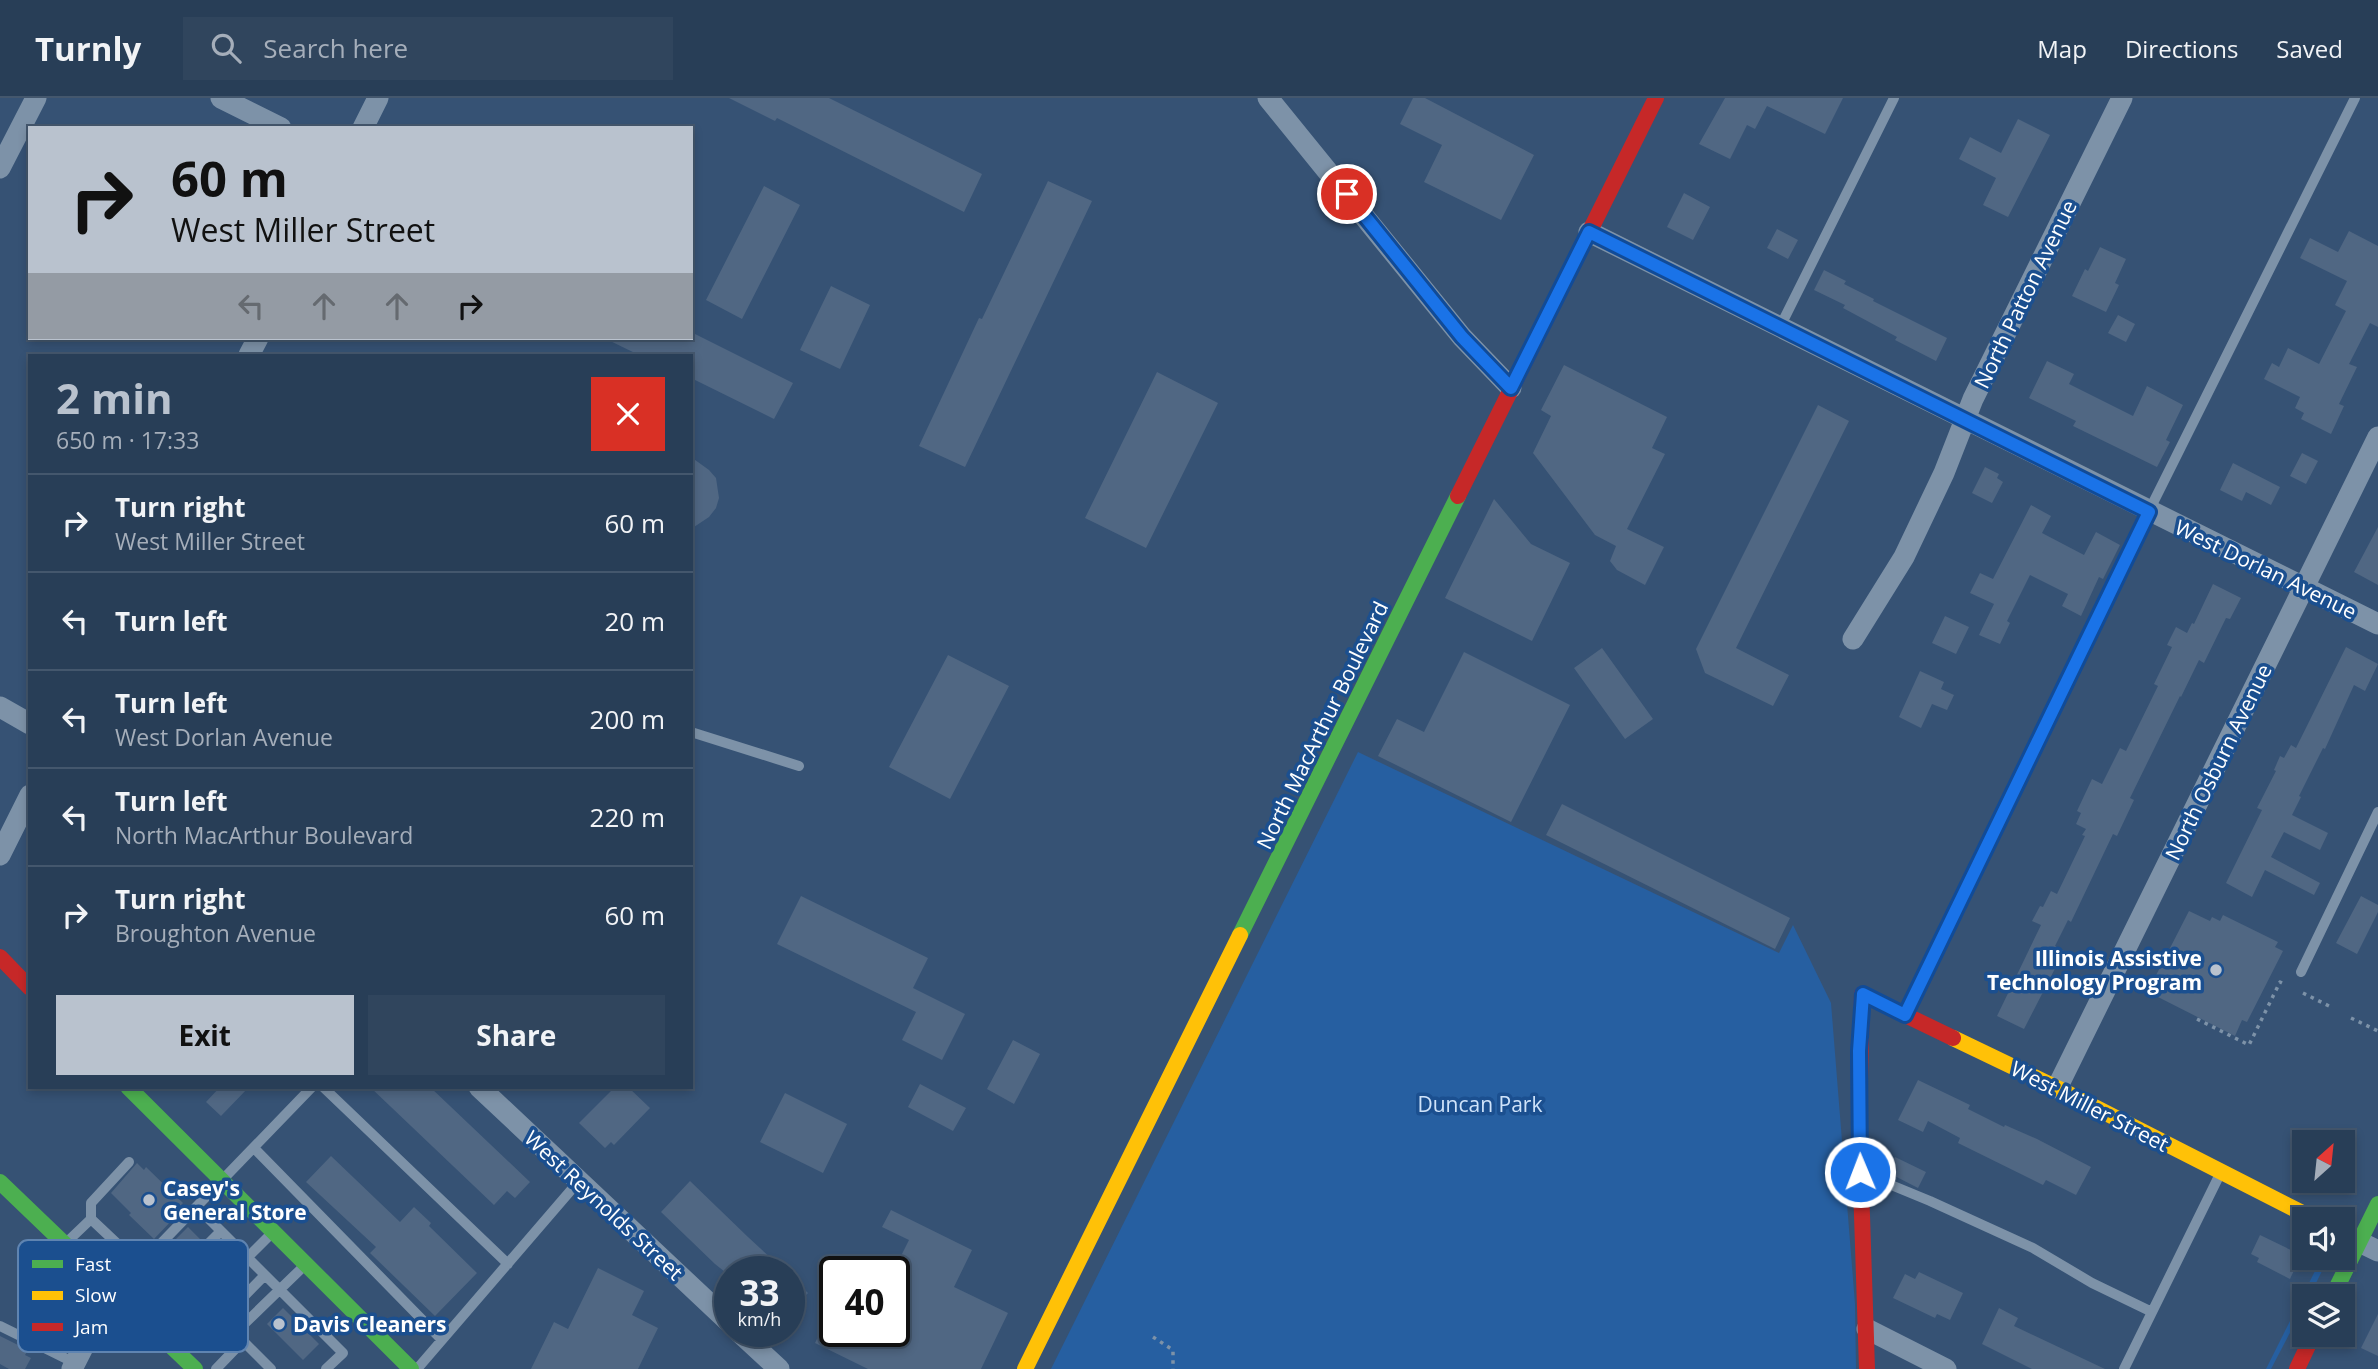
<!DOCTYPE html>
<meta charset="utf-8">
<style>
:root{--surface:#283e57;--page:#30455d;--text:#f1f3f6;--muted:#a5aeba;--line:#44576d;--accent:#b9c2ce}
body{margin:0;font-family:"Open Sans",sans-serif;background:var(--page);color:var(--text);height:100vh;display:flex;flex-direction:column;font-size:26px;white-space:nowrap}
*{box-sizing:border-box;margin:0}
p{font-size:23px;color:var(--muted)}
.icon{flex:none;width:38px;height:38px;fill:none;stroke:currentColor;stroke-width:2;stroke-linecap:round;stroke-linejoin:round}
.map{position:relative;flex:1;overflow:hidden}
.panel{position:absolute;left:28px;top:256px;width:665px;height:735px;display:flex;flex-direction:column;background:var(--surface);border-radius:0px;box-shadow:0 4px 10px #0003,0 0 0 2px var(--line)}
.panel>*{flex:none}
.banner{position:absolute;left:28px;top:28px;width:665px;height:214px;border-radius:0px;box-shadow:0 4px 10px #0003,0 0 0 2px var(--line);background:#b9c2ce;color:#111;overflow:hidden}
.needle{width:46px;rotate:27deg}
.buttons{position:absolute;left:2292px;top:1032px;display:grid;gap:14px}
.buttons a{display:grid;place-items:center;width:63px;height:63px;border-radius:0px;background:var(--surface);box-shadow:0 4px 10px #0003,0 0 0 2px var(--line);font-size:35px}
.speed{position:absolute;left:714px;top:1158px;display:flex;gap:14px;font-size:35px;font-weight:700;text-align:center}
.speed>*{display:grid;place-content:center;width:91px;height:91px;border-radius:50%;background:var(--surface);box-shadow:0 4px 10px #0003,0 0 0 2px var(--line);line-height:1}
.speed small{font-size:18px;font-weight:400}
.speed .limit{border:4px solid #111;border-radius:10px;background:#fff;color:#111}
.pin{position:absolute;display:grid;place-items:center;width:60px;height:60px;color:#fff;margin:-30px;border:4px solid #fff;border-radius:50%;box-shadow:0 2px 7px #0007}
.me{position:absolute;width:77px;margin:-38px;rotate:359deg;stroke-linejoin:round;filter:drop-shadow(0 0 5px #0008)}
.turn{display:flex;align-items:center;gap:24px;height:147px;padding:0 28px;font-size:32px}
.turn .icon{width:91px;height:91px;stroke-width:2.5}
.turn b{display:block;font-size:49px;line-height:60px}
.lanes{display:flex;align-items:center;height:66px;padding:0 28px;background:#0003;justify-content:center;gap:35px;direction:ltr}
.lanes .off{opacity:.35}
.round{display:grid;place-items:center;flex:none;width:74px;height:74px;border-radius:0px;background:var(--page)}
.overview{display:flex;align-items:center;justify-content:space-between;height:119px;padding:0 28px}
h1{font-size:42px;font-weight:700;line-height:52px;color:var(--accent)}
.action{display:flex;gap:14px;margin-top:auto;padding:14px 28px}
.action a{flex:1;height:80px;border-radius:0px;background:var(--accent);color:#111;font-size:28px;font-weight:700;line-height:80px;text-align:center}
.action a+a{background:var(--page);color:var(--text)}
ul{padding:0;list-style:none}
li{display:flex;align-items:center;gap:21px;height:98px;padding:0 28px;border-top:2px solid var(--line)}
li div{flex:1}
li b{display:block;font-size:26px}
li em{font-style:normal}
header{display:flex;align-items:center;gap:42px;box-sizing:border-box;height:98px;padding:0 35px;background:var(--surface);border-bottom:2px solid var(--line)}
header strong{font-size:33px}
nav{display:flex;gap:38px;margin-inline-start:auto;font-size:24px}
.search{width:490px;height:63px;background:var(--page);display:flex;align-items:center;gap:18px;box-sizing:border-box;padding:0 24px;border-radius:0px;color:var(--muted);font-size:26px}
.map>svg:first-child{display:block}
.green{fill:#265fa1}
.building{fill:#506783}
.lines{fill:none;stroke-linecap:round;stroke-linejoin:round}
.path{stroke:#7d92a8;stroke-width:3.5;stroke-dasharray:3.5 5;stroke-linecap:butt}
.lane{stroke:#7d92a8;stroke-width:10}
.street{stroke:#7d92a8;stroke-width:21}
.fast{stroke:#4caf50;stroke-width:16}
.slow{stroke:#ffc107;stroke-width:16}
.jam{stroke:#c62828;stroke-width:16}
.route-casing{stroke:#114b97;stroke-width:18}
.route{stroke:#1a73e8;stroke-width:12}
.poi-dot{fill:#b9c2ce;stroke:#1b4f8f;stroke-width:2.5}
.labels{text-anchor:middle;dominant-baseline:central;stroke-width:7;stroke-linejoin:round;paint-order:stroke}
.street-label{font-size:21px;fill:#fff;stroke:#1b4f8f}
.poi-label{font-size:21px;font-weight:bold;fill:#fff;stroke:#1b4f8f;text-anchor:start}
.park-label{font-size:21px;fill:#cfe3fa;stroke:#1b4f8f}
.key{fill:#1b4f8f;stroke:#5f84b1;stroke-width:2}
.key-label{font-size:19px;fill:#fff}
</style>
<header>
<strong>Turnly</strong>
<div class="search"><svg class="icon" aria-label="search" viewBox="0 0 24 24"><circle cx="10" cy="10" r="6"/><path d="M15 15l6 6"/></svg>Search here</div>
<nav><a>Map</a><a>Directions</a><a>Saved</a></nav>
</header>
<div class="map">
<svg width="2378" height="1271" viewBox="0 0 2378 1271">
<rect width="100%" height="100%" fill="#365274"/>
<!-- green -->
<path class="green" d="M1358,654L1779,855L1793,827L1831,905L1855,1206L1856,1271H1051Z
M2320,1163L2326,1165L2309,1199H2305V1206L2271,1271H2266Z"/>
<!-- building -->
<path class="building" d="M729,0H829L982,76L964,114L777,20L775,23Z
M1413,0H1425L1534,57L1501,122L1424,84L1442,47L1400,26Z
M1725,0H1843L1825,36L1767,8L1755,31L1747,27L1730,61L1699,46Z
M2018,21L2050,37L2008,119L1983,107L1996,80L1959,61L1970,39L2001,55Z
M1048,83L1092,103L965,369L919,348L979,220L982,221Z
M764,88L800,107L742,221L706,202Z
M1684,95L1710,109L1693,142L1667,129Z
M1777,131L1798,142L1788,161L1767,150Z
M2349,133L2378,148V229L2370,225L2349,266L2357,269L2339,306L2344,308L2331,336L2301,321L2304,315L2295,310L2300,299L2264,281L2272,265L2279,269L2288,250L2319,266L2346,213L2335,207L2347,183L2300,160L2310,140L2338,154Z
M2100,149L2126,161L2115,185L2119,187L2106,214L2072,198L2085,171L2088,173Z
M1824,172L1846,183L1844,186L1874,201L1873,203L1947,240L1936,263L1895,242L1897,239L1843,210L1845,207L1814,192Z
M831,188L870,207L840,271L800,252Z
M2118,217L2135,226L2126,244L2108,235Z
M691,234L793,285L774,321L691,280V257H639L604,240H691Z
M2047,263L2074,276L2069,286L2133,318L2147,288L2183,307L2166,342L2170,344L2157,369L2073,328L2076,323L2029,300Z
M1564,267L1667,319L1652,350L1665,356L1627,431L1664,449L1645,487L1617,472L1610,463L1616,448L1595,437L1533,355L1551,318L1541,312Z
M1157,274L1218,305L1146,450L1085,420Z
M1818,307L1849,323L1736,550L1789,577L1773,608L1705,575L1696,551Z
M2302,355L2318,363L2306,386L2290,378Z
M691,359L709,372L716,380L719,400L716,410L709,419L691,431Z
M2233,365L2280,389L2271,407L2246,394L2242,403L2220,392Z
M1985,369L1999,376L1997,380L2003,384L1992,405L1972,395Z
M1494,401L1531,446L1570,465L1532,543L1445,500Z
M2031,407L2051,418L2042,435L2084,457L2096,434L2120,447L2103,481L2099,479L2081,518L2062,508L2068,496L2030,477L2007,523L2010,525L2000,546L1979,537L1994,506L1970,495L1980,475L1993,481Z
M2378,429V487L2354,474Z
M2213,486L2241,500L2230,521L2226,520L2204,565L2199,562L2181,599L2180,598L2130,700L2134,702L2117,738L2113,736L2071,824L2068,822L2055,848L2064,853L2024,931L1997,918L2041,827L2032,823L2040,808L2043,809L2051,793L2057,796L2085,738L2082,737L2086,731L2076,726L2081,715L2077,713L2092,681L2102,686L2120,650L2126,653L2158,588L2154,586L2172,549L2167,547L2176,529L2187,535L2192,525L2194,526Z
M1945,518L1969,529L1956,556L1932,545Z
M2346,549L2378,566L2365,593L2354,587L2325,651L2323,650L2299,698L2301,699L2292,717L2328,735L2320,752L2284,734L2271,759L2320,785L2314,797L2265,772L2252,799L2226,785L2262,712L2257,710L2276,673L2274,672L2280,658L2284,660L2291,647L2296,650Z
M1602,550L1653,621L1625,641L1574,570Z
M1464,554L1570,607L1511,724L1378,658L1397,621L1424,634Z
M948,557L1009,588L950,701L889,669Z
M1920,573L1944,584L1941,591L1954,597L1947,612L1932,606L1921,630L1899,619Z
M1562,706L1790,820L1775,851L1546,737Z
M801,798L928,860L913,890L965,916L942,962L902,942L916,914L777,846Z
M2361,798L2378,807V814L2357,856L2336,845Z
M2189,813L2210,823L2212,819L2220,823L2223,817L2278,844L2275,849L2283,853L2247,924L2242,922L2235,938L2156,898L2158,893L2150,889Z
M1013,942L1040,956L1014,1006L987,991Z
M1918,982L1970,1007L1968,1011L2004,1029L2005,1027L2037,1041L2091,1069L2076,1097L2046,1082L2043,1087L1958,1045L1960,1040L1928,1023L1923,1034L1898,1022Z
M920,986L966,1010L953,1033L908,1009Z
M220,989H249L221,1018L206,1004Z
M370,989H430L530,1084L515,1100L507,1093L494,1107Z
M615,989H628L650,1010L614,1047L611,1044L605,1050L579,1025Z
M785,995L847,1026L823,1075L760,1044Z
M331,1058L400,1124L414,1109L431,1125L429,1128L477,1175L435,1218L370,1155L376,1149L306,1084Z
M1895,1059L1926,1074L1918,1090L1887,1074Z
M137,1065L144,1072L146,1069L183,1105L173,1116L176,1118L154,1141L129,1117L131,1115L111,1095Z
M690,1083L748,1139L786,1174H725L715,1166L661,1114Z
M891,1112L972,1152L954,1189L1008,1215L981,1271H868L815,1245L835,1205V1234H894V1172L909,1142L882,1129Z
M188,1129L201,1142L199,1148L202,1153L208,1155L212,1153L228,1168L226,1174L229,1179L235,1181L239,1179L245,1185L215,1216L209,1209L211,1203L208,1198L202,1196L197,1199L183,1184L185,1178L182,1173L176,1171L171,1174L157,1160Z
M2260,1137L2295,1154L2291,1163L2297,1166L2290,1181L2257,1164L2259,1160L2251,1156Z
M598,1170L644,1193L632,1217L658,1230L638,1271H531L554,1224L568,1231Z
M1919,1174L1963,1195L1950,1222L1937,1216L1935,1220L1893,1200L1905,1176L1915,1181Z
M789,1177L808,1195L789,1215Z
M283,1210L319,1246L303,1262L267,1226Z
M1999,1210L2018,1220L2014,1228L2105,1271H2032L1982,1246Z
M2378,1216V1258L2361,1250Z
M0,1238L28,1252L25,1257L31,1260L25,1271H9L0,1266Z"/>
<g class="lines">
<!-- path -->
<path class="path" d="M2303,895L2331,909
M2351,920L2378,933
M2197,921L2249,947L2280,884L2282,885
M1153,1239L1173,1252V1271"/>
<!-- lane -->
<path class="lane" d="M1780,229L1894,0
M691,634L799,668
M2301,874L2378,714
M1907,915L2149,413L2355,0
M323,989L508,1166
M254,1050L442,1242
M129,1064L91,1105V1121L210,1233L265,1177L197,1109
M1862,1075L1930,1103L2033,1150L2092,1185L2152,1214
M68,1143L91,1121
M207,1147L221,1133
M234,1173L271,1136
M265,1177L343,1255L326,1271
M166,1190L177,1179
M117,1191L312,989
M0,1228L75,1265
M167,1240L203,1204
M216,1271L243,1243
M271,1271L235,1235L302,1170
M417,1271L578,1084
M2124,1271L2220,1076"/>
<!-- street -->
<path class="street" d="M221,0L281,30
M1268,0L1462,239L1511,290
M363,30L378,0
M0,70L36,0
M1589,134L2378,526
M249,257L258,240
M1853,541L1904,459L1944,375L1973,301L2122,0
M0,609L30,626
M0,757L30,697
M479,989L730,1225
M2057,990L2378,339
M2343,1136L2378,1153
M1867,1231L1946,1271
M739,1234L779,1271
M72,1271L100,1216L114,1194"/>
<!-- fast -->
<path class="fast" d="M1240,837L1458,398
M128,989L411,1271
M0,1084L195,1271
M2332,1199L2378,1106"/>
<!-- slow -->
<path class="slow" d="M1953,940L2057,990L2316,1122
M1025,1271L1240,837"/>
<!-- jam -->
<path class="jam" d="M1458,398L1656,0
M0,859L30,890
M1867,1271L1859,1025L1862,896L1953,940
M2297,1271L2313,1237"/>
</g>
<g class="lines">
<defs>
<path id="route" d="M1347,96L1462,239L1511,290L1589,134L2149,414L1905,917L1863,896L1859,953L1860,1074"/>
</defs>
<!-- route casing -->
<use href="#route" class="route-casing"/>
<!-- route -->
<use href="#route" class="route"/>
</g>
<!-- markers -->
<g class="poi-dot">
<circle cx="2216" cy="872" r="7"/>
<circle cx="149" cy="1102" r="7"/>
<circle cx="279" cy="1226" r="7"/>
</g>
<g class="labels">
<!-- street labels -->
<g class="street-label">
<text transform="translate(2025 196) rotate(-64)">North Patton Avenue</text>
<text transform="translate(2266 471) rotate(26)">West Dorlan Avenue</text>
<text transform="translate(1322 627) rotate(-64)">North MacArthur Boulevard</text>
<text transform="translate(2218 664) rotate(-64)">North Osburn Avenue</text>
<text transform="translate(2090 1008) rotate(27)">West Miller Street</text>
<text transform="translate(604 1107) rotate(43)">West Reynolds Street</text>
</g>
<!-- poi labels -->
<g class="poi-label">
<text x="2202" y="860" text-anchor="end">Illinois Assistive<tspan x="2202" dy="24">Technology Program</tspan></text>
<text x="163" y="1090">Casey's<tspan x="163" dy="24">General Store</tspan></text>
<text x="293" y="1226">Davis Cleaners</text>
</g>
<!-- park labels -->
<g class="park-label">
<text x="1480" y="1006">Duncan Park</text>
</g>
</g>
<!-- legend -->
<rect x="18" y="1142" width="230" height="112" rx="10" class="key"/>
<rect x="32" y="1162" width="31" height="8" fill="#4caf50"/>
<rect x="32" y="1193" width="31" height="9" fill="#ffc107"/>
<rect x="32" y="1225" width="31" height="8" fill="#c62828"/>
<g class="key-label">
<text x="75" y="1173">Fast</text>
<text x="75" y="1204">Slow</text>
<text x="75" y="1236">Jam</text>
</g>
</svg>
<div class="buttons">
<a><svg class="needle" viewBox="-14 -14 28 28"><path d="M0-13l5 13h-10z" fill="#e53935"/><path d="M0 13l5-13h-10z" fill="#a5aeba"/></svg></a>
<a><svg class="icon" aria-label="sound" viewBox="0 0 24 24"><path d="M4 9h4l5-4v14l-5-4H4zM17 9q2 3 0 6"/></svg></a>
<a><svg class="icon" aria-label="layers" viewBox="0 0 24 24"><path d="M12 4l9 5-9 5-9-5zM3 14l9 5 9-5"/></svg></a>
</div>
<div class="speed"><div>33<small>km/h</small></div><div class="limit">40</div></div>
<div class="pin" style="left:1347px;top:96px;background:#d93025"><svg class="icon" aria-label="arrive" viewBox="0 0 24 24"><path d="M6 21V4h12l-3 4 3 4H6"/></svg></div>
<svg class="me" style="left:1860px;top:1074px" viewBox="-20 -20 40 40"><circle r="17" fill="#1a73e8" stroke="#fff" stroke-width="3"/><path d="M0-11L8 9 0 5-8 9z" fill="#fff"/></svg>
<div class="banner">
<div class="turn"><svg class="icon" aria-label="right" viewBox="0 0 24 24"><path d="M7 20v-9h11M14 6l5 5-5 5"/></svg><div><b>60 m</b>West Miller Street</div></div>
<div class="lanes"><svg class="icon off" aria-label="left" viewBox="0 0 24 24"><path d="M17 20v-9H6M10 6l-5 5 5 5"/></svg><svg class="icon off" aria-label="ahead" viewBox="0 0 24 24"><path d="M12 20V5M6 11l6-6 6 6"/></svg><svg class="icon off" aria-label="ahead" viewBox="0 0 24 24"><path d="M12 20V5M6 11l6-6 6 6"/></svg><svg class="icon" aria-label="right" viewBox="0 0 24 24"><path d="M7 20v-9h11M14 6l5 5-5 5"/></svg></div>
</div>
<section class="panel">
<div class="overview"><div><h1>2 min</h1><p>650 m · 17:33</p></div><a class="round" style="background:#d93025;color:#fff"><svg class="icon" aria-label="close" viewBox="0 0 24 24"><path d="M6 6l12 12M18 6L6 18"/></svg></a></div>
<ul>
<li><svg class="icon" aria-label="right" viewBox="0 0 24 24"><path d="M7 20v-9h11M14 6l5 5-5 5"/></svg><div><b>Turn right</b><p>West Miller Street</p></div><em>60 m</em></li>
<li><svg class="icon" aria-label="left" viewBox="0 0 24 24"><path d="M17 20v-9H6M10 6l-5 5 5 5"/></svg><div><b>Turn left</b></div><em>20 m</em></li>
<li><svg class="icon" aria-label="left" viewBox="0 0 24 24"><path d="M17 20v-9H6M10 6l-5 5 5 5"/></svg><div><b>Turn left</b><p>West Dorlan Avenue</p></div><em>200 m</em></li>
<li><svg class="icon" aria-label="left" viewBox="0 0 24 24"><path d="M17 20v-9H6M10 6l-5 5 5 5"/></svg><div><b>Turn left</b><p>North MacArthur Boulevard</p></div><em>220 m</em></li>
<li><svg class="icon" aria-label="right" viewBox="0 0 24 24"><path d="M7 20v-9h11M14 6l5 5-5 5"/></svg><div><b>Turn right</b><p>Broughton Avenue</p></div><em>60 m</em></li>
</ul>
<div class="action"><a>Exit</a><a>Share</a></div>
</section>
</div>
